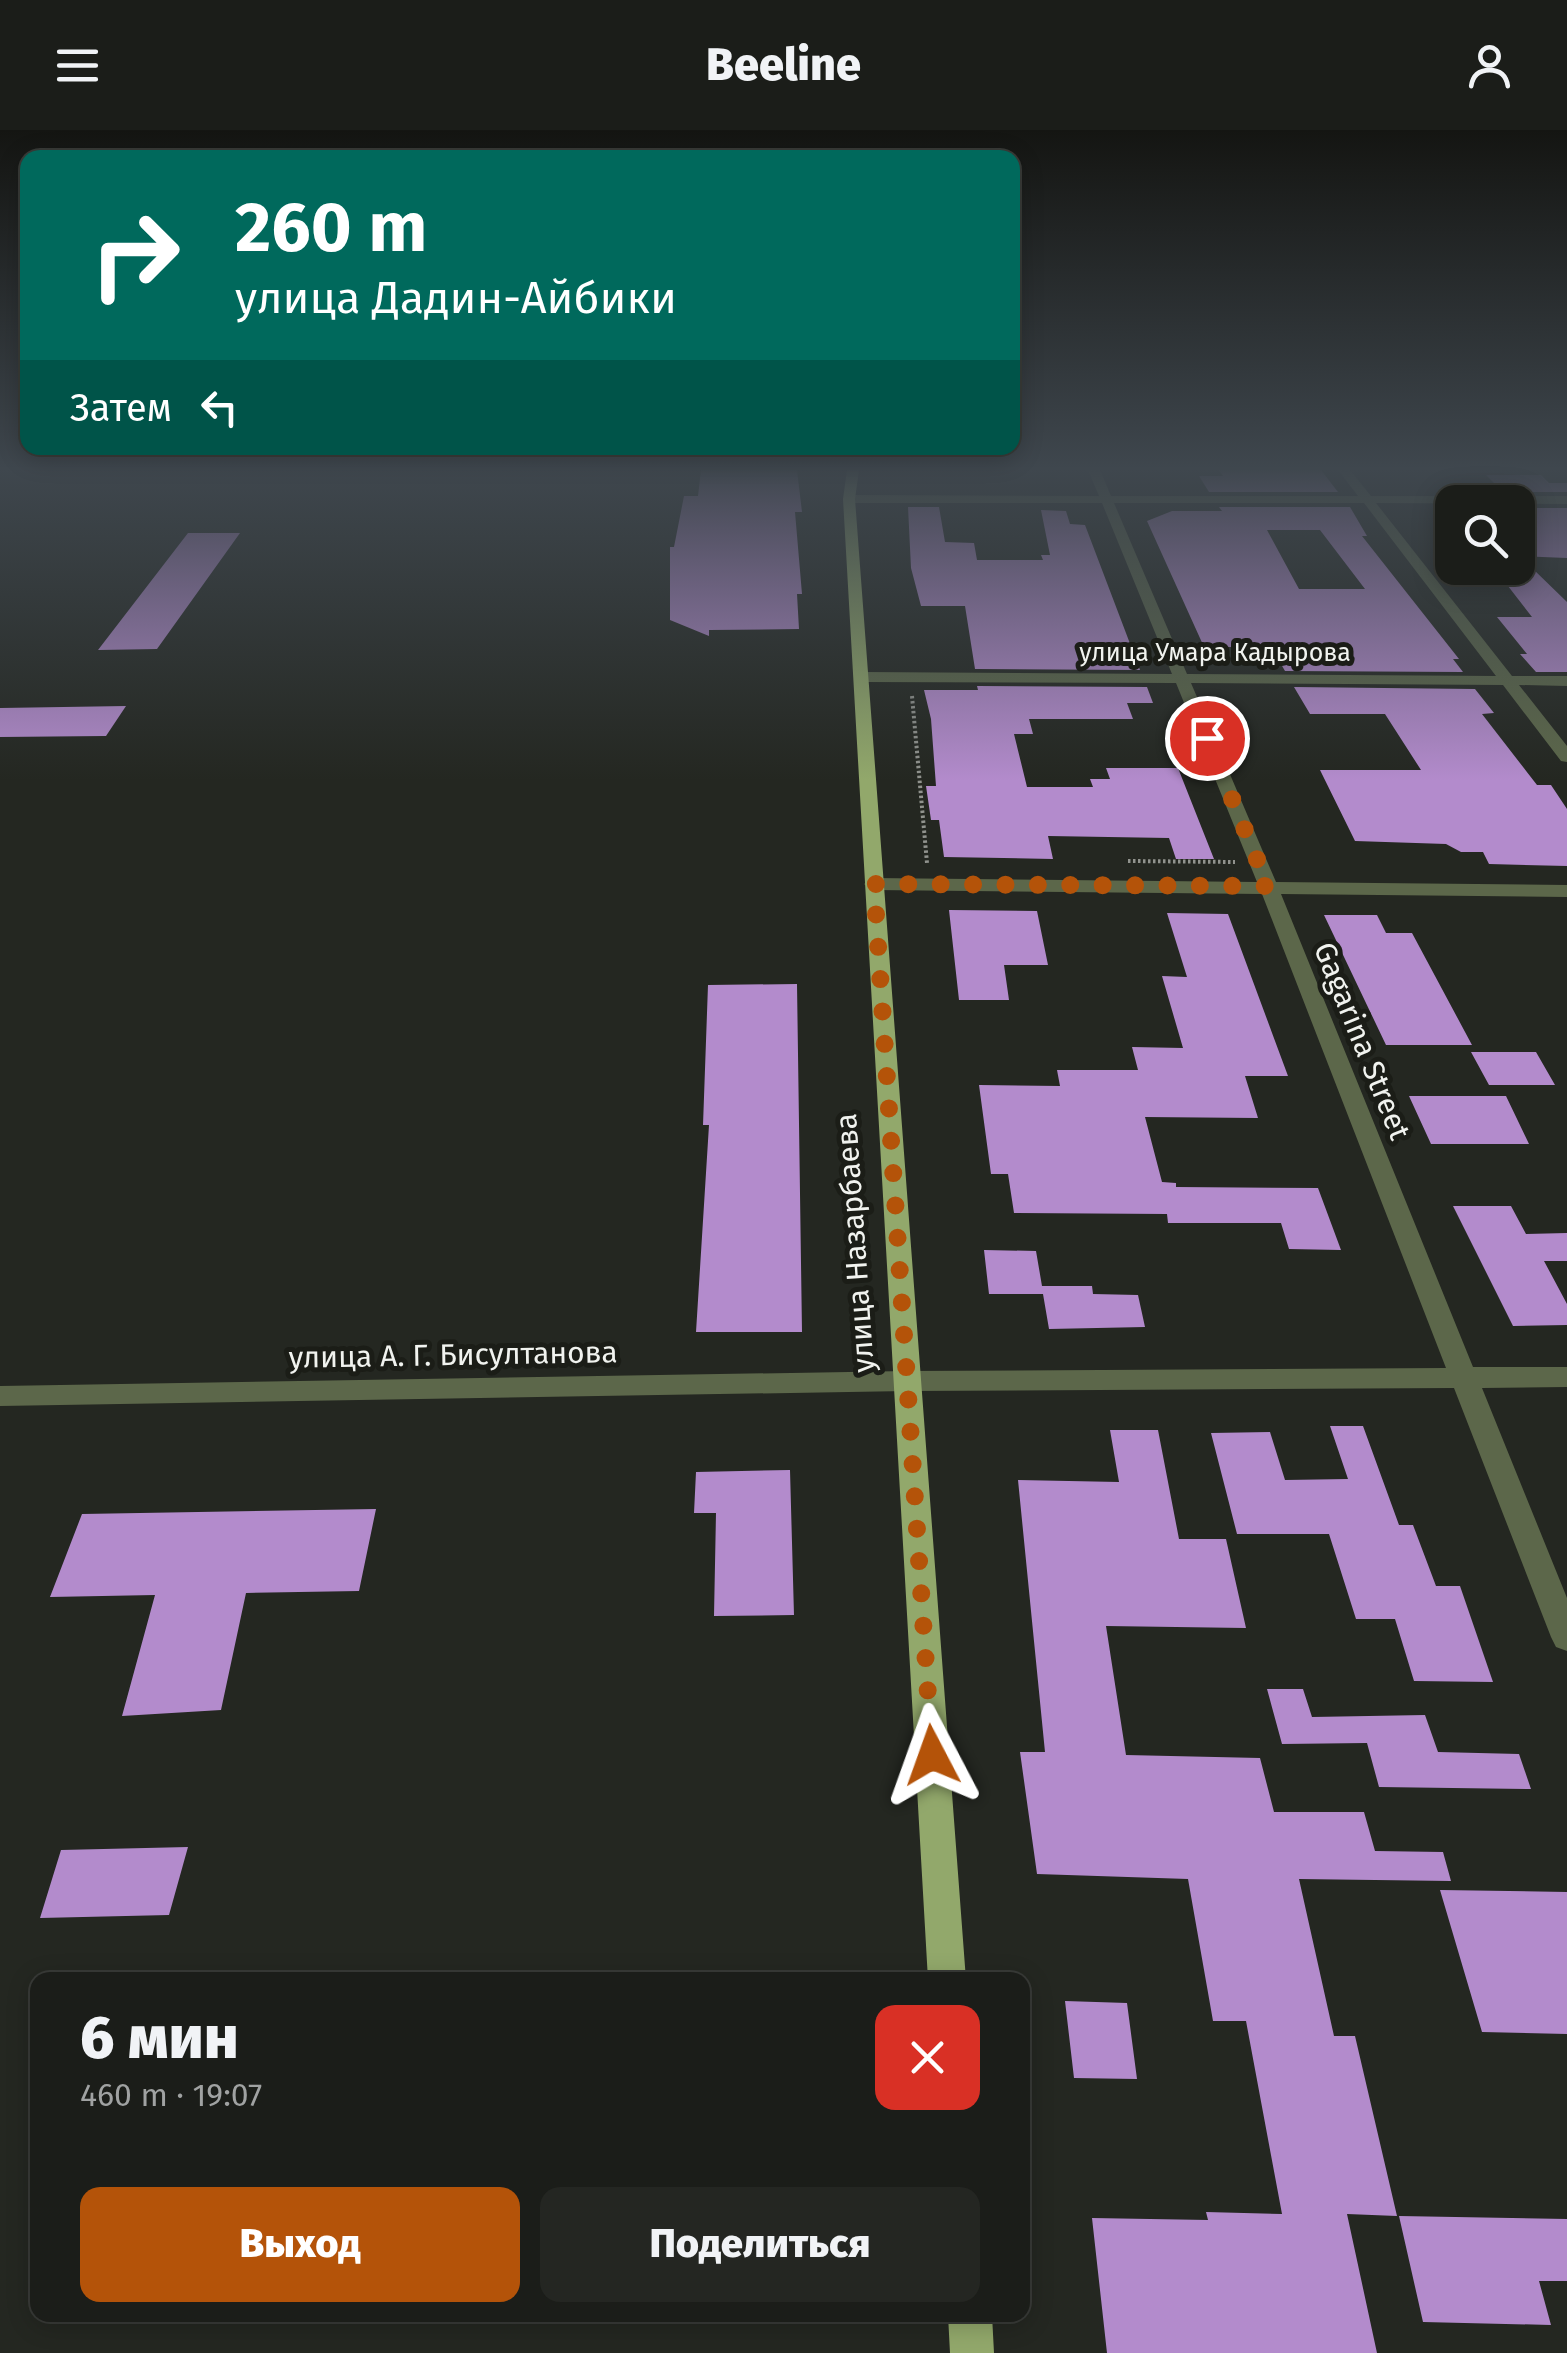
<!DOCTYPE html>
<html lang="ru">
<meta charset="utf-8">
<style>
:root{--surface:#1b1d19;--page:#242622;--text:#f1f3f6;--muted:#a0a2a2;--line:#393b38;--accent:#b45309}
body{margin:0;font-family:"Fira Sans",sans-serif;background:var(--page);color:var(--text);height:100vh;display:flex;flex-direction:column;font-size:38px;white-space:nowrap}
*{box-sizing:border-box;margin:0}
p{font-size:32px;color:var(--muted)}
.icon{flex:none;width:55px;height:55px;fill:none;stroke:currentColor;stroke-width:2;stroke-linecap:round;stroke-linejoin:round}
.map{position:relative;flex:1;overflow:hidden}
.sheet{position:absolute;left:30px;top:1842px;width:1000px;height:350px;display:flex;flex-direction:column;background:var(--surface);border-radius:20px;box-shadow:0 5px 25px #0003,0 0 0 2px var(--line)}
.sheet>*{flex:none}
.guide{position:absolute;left:20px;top:20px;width:1000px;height:305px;border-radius:20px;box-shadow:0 5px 25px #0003,0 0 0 2px var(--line);background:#00695c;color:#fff;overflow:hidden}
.controls{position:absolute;left:1435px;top:355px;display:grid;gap:20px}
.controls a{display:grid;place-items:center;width:100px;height:100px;border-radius:20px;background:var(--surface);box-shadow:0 5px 25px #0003,0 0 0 2px var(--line);font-size:50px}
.pin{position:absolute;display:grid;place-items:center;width:85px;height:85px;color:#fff;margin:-42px;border:5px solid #fff;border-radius:50%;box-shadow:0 2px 10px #0007}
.me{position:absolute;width:110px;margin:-55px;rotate:356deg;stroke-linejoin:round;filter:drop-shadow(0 0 8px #0008)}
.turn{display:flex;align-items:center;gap:35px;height:210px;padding:0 50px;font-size:45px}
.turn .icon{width:130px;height:130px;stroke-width:2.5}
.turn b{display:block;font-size:70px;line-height:85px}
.then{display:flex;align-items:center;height:95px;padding:0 50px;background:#0003;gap:20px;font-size:38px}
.round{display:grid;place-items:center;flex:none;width:105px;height:105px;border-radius:20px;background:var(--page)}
.head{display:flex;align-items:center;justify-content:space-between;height:170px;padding:0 50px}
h1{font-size:60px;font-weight:800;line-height:75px}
.action{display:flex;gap:20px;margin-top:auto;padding:20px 50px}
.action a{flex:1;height:115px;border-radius:20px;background:var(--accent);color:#fff;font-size:40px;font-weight:800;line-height:115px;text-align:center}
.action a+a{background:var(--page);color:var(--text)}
header{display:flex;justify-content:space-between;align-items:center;height:130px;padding:0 50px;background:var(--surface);font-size:45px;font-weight:800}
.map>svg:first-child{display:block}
.building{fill:#b38bcc;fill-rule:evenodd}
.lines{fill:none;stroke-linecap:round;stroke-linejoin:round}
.path{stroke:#91938e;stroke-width:4;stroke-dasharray:2.5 2.5;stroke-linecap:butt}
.minor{fill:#5c674a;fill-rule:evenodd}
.major{fill:#92a86b;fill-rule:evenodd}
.route{stroke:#b45309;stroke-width:18;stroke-dasharray:0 32.4}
.labels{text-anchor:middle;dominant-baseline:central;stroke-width:10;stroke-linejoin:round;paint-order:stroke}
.far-street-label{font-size:25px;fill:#f1f3ef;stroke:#1b1d17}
.street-label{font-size:30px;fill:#f1f3ef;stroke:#1b1d17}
</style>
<header><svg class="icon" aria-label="menu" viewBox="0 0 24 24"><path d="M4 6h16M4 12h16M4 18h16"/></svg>Beeline<svg class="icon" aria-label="person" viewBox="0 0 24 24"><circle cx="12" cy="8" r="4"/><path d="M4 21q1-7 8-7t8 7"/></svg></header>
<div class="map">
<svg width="1567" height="2223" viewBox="0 0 1567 2223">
<rect width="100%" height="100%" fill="#242721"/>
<!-- building -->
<path class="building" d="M701,340H797L802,382H795L802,464H797L799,499L709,500V506L670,490V417H674L684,366H698Z
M1219,340H1321L1338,362H1209L1199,346H1223Z
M1486,345H1541L1549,353H1567V362H1503Z
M908,377H939L945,412L974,413L977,430H1043L1041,425H1050L1041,380L1066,381L1070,394L1085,395L1140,540L975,539L965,476H921L911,438Z
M1219,377H1350L1367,406H1362L1459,529H1453L1463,542L1285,541L1278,529H1263L1256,517H1204L1147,391L1172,381H1222ZM1267,400H1320L1365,459H1299Z
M1518,378H1567V428L1518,426Z
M188,403H240L157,519L98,520Z
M1494,438H1532L1567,472V542H1536L1520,524H1527L1497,487H1532Z
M977,556L1147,557L1153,573H1127L1133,589H1029L1033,604H1014L1027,657H1093L1090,649H1110L1106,638H1178L1214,729H1176L1169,708L1048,706L1053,729L944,727L939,690H931L926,656H936L931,589L924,560H978Z
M1294,557L1475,559L1494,583L1482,584L1537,655H1551L1567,679V736L1489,734L1483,722H1461L1446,714L1355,711L1320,640H1421L1385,584H1310Z
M126,576L106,606L0,607V578Z
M949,780L1037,781L1048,835H1004L1009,870H959Z
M1167,783L1228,784L1288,946H1245L1258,988L1145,987L1162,1052L1176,1053V1057L1318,1058L1341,1120L1289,1119L1281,1093H1168L1167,1084L1014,1083L1008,1044H991L979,955L1060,956L1057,940H1138L1132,917L1183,918L1162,846L1187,847Z
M1324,785H1377L1386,803H1412L1472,915H1386Z
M797,854L802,1202H696L709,995H703L708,855Z
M1471,922H1536L1555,955H1489Z
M1409,966H1506L1529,1014H1431Z
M1453,1076H1511L1526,1104L1567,1103V1131H1544L1567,1174V1195L1513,1196Z
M984,1120L1036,1121L1042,1156H1092L1093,1164L1138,1165L1145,1197L1049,1199L1043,1164H989Z
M1330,1296H1363L1399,1395H1413L1436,1456H1460L1493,1552L1414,1551L1395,1489H1356L1329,1404H1237L1211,1303L1270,1302L1285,1350L1348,1349Z
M1110,1300H1158L1179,1409H1226L1246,1498L1106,1496L1126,1625L1260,1628L1274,1682H1364L1375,1721L1443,1722L1451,1751L1299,1749L1334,1906H1355L1397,2086L1347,2084L1377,2223H1107L1092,2088L1208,2090L1206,2082L1282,2084L1246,1891H1213L1188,1749L1037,1744L1020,1622H1045L1018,1350L1119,1352Z
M790,1340L794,1485L714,1486L716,1383H694L696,1342Z
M376,1379L359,1461L246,1463L221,1580L122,1586L155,1465L50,1467L82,1384Z
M1267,1559H1303L1312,1587L1425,1585L1438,1622L1519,1624L1531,1659L1379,1657L1367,1613L1282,1614Z
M188,1717L169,1785L40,1788L61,1720Z
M1440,1760L1567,1762V1904L1482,1902Z
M1065,1871L1127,1873L1137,1949L1074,1948Z
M1399,2086L1567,2089V2151H1539L1551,2195L1423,2192Z"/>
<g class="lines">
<!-- path -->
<path class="path" d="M912,566L927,733
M1128,731L1235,732"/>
<!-- minor -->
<path class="minor" d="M1088,340H1100L1111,366H1358L1338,340H1350L1371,366H1567V374L1376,373L1512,546H1567V556L1519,555L1567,616V632L1561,631L1503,555L1191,553L1276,752L1567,755V767L1281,764L1473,1237H1567V1257L1482,1258L1567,1468V1521L1556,1517L1551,1507L1454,1258L907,1261L0,1276V1256L907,1241L1446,1238L1262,764L873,760L864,754L873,748L1257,752L1176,553L864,552L856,547L864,542L1172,544L1102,373H849L843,369L849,365L1099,366ZM1114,373H1364L1496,546L1187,544Z"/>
<!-- major -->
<path class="major" d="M847,340H859L855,369L966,1850H928L843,369Z
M948,2185H992L994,2223H950Z"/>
</g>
<!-- sky -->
<linearGradient id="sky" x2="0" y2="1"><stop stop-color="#141512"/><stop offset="0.52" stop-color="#3f474e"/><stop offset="1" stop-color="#3f474e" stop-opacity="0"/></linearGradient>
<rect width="1567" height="651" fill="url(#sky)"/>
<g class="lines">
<!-- route -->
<path class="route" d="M932,1625L874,754L1268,756L1207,608"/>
</g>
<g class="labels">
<!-- far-street labels -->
<g class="far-street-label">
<text x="1215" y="523">улица Умара Кадырова</text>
</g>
<!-- street labels -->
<g class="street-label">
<text transform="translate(1362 911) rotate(68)">Gagarina Street</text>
<text transform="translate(855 1113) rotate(-94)">улица Назарбаева</text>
<text transform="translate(453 1225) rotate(-1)">улица А. Г. Бисултанова</text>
</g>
</g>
</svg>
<div class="controls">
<a><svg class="icon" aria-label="search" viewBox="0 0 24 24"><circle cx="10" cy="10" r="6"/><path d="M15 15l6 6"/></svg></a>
</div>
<div class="pin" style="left:1207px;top:608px;background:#d93025"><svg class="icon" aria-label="arrive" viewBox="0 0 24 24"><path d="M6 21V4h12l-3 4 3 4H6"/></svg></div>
<svg class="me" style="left:932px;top:1625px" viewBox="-20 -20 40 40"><path d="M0-17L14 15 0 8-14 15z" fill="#b45309" stroke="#fff" stroke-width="4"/></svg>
<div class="guide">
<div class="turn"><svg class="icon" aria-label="right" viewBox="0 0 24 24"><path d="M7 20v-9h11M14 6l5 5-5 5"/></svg><div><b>260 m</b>улица Дадин-Айбики</div></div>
<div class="then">Затем<svg class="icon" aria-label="left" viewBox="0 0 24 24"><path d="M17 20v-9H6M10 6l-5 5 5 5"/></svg></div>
</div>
<section class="sheet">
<div class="head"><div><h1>6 мин</h1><p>460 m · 19:07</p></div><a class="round" style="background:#d93025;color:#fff"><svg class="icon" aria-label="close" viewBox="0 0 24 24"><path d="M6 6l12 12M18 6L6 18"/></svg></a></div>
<div class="action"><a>Выход</a><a>Поделиться</a></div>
</section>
</div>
